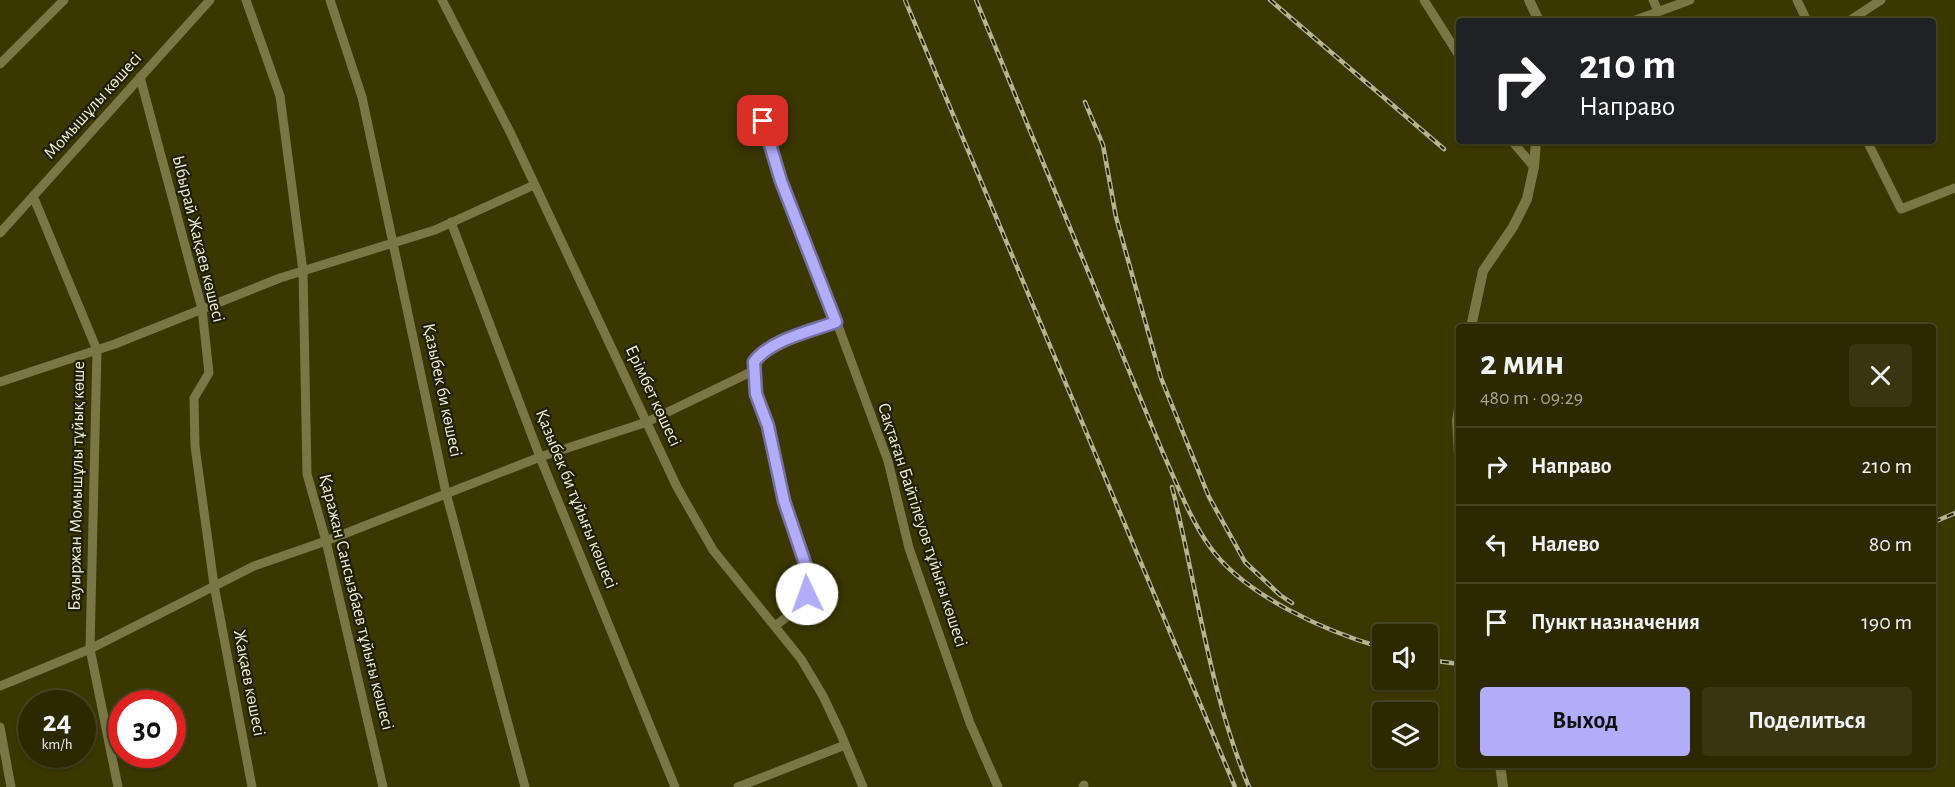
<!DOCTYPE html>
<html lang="ru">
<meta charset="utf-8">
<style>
:root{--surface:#2c2901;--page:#383510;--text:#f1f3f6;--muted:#a6a699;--line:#484523;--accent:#b2adf9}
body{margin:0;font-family:"Alegreya Sans",sans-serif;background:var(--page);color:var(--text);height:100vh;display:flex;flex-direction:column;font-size:22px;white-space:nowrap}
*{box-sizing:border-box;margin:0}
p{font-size:20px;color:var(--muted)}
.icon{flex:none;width:33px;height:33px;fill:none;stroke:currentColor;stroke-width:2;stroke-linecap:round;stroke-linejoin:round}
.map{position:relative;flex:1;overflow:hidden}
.sheet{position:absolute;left:1456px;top:324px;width:480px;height:444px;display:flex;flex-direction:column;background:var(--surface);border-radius:6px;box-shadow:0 2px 4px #0004,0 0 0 2px var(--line)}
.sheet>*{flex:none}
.top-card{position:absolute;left:1456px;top:18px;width:480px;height:126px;border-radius:6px;box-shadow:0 2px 4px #0004,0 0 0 2px var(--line);background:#202124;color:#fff;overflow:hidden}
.buttons{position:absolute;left:1372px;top:624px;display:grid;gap:12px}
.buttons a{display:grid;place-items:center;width:66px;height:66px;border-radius:6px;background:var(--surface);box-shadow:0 2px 4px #0004,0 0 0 2px var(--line);font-size:30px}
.speed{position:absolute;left:18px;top:690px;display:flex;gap:12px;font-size:30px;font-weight:700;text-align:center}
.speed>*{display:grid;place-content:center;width:78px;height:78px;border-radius:50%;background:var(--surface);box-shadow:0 2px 4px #0004,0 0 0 2px var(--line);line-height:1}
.speed small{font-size:15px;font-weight:400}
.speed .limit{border:9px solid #d22;background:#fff;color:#111}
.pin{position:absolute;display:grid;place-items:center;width:51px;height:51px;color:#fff;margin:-26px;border-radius:12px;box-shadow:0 3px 9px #0006}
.me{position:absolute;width:66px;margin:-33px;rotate:357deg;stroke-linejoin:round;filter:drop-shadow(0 0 4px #0008)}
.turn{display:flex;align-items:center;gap:21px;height:126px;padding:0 24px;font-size:27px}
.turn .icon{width:78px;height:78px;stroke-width:2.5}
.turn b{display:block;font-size:42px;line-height:51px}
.round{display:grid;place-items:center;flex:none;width:63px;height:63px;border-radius:6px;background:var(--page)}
.head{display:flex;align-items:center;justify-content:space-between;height:102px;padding:0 24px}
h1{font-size:36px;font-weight:600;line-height:45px}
.action{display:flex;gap:12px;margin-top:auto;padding:12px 24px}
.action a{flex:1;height:69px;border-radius:6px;background:var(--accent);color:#111;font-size:24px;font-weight:600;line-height:69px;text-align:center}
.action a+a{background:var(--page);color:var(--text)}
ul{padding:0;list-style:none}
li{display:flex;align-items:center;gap:18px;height:78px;padding:0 24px;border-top:2px solid var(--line)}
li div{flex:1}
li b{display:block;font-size:22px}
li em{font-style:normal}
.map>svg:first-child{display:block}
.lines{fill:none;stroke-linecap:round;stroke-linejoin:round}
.minor{stroke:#797746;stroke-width:9}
.tertiary{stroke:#797746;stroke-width:10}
.rail-casing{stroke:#b6b593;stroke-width:4.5}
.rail{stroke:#1f1e09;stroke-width:2;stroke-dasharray:7;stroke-linecap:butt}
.route-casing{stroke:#7470a2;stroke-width:15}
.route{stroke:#b2adf9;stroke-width:10}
.labels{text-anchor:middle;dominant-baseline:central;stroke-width:4.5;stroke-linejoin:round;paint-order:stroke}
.street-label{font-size:18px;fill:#f0f0d6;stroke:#1f1e09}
</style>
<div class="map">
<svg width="1955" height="787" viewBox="0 0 1955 787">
<rect width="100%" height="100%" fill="#3a3701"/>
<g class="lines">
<!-- minor -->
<path class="minor" d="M246,0L280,96L303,271L307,474L326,541L383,787
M330,0L362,97L446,493L525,787
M442,0L510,132L677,487L713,550L801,659L823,696L840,732L863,787
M1424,0L1460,57
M1653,0L1658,11
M1797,0L1807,21
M1633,21L1690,0
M1849,21L1881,0
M0,64L64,0
M140,77L202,309L209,373L194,398L195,446L214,585L252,787
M757,102L781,181L823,285L888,461L909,548L970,723L998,787
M1512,141L1534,167
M1867,141L1901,209L1955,188
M33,196L97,350L90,649L118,787
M451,222L540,457L675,787
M0,233L210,0
M0,382L115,344L280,278L435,230L534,185
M775,626L801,606L807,594L809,575L784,501L768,426L756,394L754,362C770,340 811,331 836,322
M0,686L90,649L254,566L326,541L540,457L647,422L753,371
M0,727L11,787
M738,787L845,745
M1083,787L1084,785"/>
<!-- tertiary -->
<path class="tertiary" d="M1529,0L1539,21
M1471,327L1483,271L1513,227L1527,199L1534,167L1536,141
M1460,402L1457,420L1460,474
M1500,765L1503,787"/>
<defs>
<path id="rail" d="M905,0L1235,787
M976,0L1163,453C1177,484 1190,519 1210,547C1245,596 1327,632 1383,648
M1270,0L1444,149
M1085,102L1103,145L1116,217L1161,378L1209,497L1245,562L1280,595L1292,603
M1172,487C1197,587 1209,691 1249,787
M1934,522L1955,513
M1428,660L1460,664"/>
</defs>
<!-- rail casing -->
<use href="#rail" class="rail-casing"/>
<!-- rail -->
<use href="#rail" class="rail"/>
</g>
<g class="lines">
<defs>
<path id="route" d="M763,121L781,181L836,322C811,331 770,340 754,362L756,394L768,426L784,501L809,575L807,594"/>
</defs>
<!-- route casing -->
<use href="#route" class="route-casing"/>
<!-- route -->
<use href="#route" class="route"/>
</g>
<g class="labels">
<!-- street labels -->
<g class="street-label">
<text transform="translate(93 106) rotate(-48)">Момышұлы көшесі</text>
<text transform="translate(198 239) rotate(76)">Ыбырай Жақаев көшесі</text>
<text transform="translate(442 390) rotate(78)">Қазыбек би көшесі</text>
<text transform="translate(653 396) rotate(65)">Ерімбет көшесі</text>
<text transform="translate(77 486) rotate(-89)">Бауыржан Момышұлы тұйық көше</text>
<text transform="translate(576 499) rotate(68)">Қазыбек би тұйығы көшесі</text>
<text transform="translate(922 525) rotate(72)">Сақтаған Байтілеуов тұйығы көшесі</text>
<text transform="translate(356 602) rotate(76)">Қаражан Сансызбаев тұйығы көшесі</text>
<text transform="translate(249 683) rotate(79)">Жақаев көшесі</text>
</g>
</g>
</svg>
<div class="buttons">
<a><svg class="icon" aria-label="sound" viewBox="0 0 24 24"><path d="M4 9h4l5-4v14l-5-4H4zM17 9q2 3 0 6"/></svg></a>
<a><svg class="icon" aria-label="layers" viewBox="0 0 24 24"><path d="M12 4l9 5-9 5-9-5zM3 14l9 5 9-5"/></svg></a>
</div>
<div class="speed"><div>24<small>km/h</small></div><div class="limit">30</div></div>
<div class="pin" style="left:763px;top:121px;background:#d93025"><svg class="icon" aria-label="arrive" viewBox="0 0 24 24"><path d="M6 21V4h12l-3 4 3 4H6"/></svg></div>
<svg class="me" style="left:807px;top:594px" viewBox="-20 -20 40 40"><circle r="19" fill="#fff"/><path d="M0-13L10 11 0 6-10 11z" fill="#b2adf9"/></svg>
<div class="top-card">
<div class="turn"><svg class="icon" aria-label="right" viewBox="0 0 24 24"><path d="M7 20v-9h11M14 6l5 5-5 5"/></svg><div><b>210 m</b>Направо</div></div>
</div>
<section class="sheet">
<div class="head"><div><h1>2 мин</h1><p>480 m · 09:29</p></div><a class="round"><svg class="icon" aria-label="close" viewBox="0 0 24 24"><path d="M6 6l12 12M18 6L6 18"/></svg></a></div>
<ul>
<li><svg class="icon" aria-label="right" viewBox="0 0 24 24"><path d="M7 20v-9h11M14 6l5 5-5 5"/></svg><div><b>Направо</b></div><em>210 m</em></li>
<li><svg class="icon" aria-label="left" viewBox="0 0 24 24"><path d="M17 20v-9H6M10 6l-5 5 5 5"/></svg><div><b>Налево</b></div><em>80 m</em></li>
<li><svg class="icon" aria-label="arrive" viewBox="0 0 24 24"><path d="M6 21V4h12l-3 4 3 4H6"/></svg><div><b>Пункт назначения</b></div><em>190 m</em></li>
</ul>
<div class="action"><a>Выход</a><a>Поделиться</a></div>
</section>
</div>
